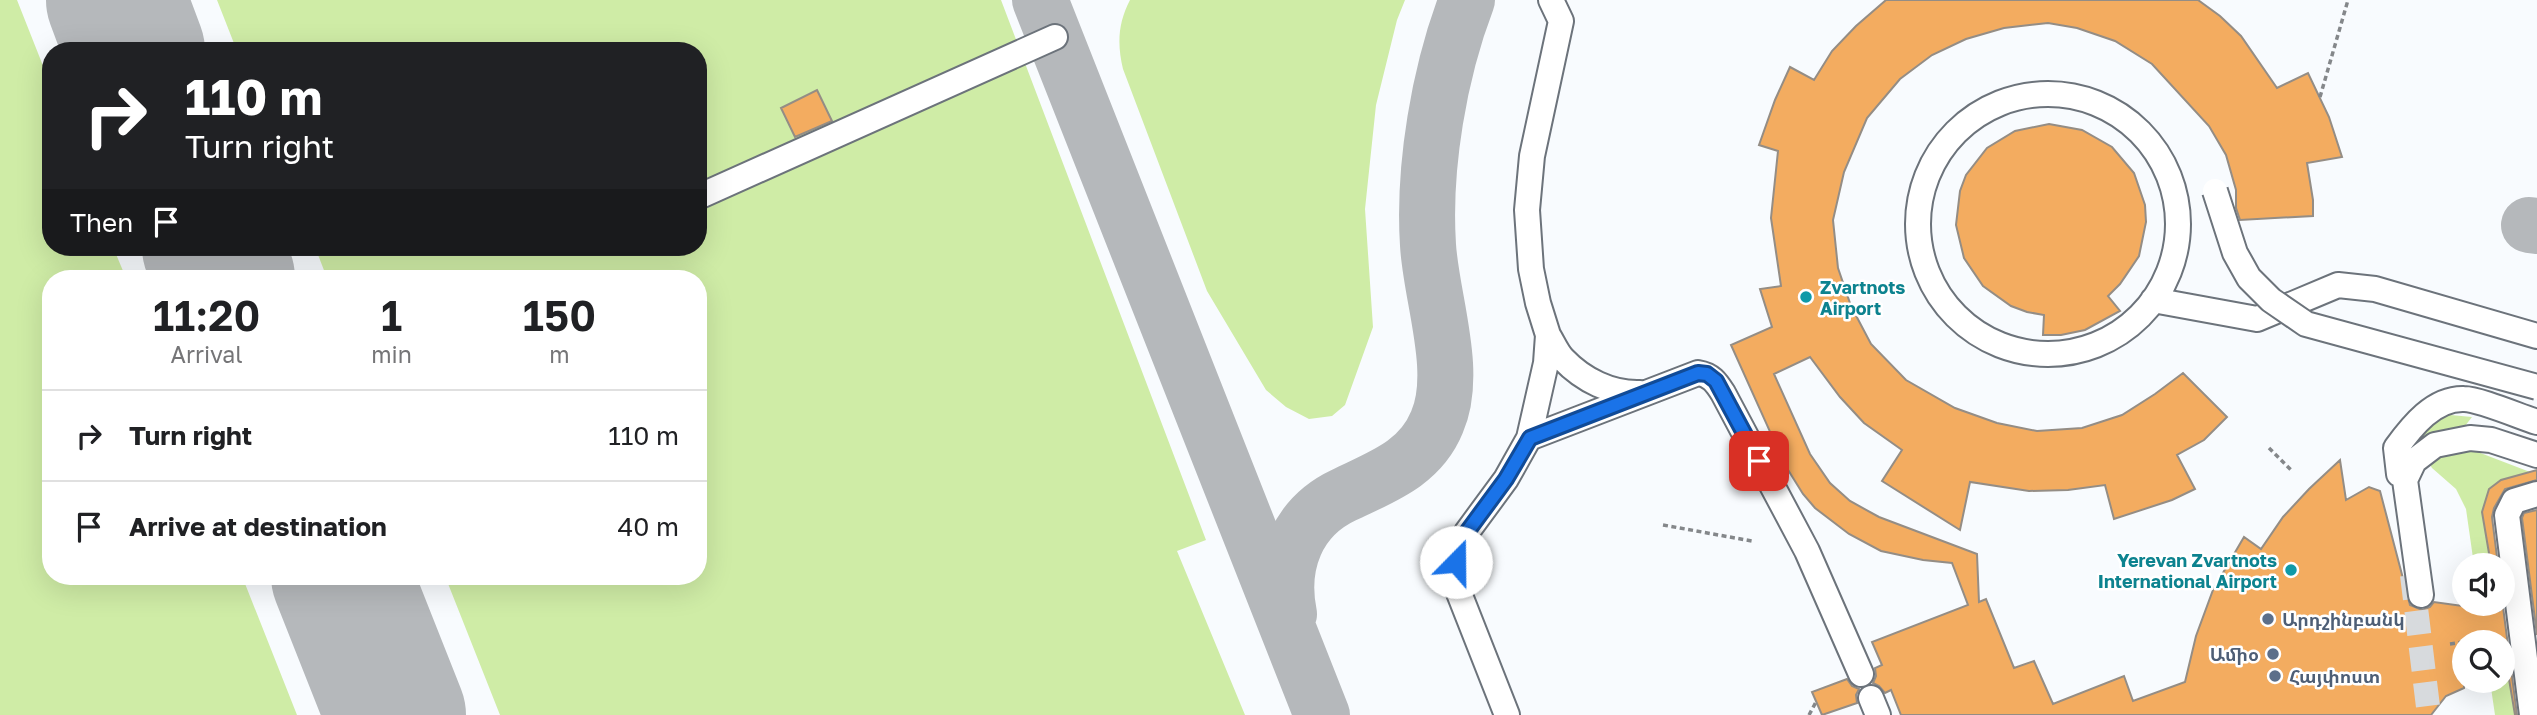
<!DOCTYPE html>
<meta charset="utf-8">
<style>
:root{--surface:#fff;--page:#f6f6f6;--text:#202124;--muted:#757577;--line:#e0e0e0}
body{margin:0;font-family:"Golos Text","Noto Sans Armenian",sans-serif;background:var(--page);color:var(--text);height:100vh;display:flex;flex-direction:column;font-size:26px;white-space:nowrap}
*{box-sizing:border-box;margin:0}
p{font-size:23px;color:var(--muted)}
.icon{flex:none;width:38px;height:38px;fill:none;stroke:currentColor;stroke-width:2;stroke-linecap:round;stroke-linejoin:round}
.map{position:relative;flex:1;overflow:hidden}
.details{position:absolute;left:42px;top:270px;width:665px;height:315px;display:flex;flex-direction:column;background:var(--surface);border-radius:28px;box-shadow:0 7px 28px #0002}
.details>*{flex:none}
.hud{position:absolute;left:42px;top:42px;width:665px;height:214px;border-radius:28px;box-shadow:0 7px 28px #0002;background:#202124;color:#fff;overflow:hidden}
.tools{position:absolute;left:2452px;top:553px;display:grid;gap:14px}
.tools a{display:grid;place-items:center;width:63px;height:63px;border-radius:50%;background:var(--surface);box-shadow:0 7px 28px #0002;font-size:35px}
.pin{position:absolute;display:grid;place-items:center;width:60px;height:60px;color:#fff;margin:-30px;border-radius:14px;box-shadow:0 4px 10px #0006}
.me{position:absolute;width:77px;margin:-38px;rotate:22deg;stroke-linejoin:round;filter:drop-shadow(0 0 5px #0008)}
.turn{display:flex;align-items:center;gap:24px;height:147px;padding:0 28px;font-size:32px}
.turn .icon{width:91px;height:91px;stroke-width:2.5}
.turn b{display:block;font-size:49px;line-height:60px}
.then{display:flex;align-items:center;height:66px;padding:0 28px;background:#0003;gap:14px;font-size:26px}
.eta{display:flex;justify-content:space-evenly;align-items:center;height:119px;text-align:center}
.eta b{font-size:42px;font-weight:600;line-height:49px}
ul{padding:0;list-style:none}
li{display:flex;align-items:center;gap:21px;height:91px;padding:0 28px;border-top:2px solid var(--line)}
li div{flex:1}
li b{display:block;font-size:26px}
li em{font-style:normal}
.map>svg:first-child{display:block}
.green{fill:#cfeca6}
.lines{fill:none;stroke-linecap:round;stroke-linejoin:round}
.taxiway{stroke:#b5b8bb;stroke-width:56}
.runway{stroke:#b5b8bb;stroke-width:140}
.building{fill:#f3ac60;stroke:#948d85;stroke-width:2}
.minor-tunnel{stroke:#d7dadd;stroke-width:24;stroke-dasharray:24 12;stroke-linecap:butt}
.minor-casing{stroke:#6c737b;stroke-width:28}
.path{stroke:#84878a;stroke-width:3.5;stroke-dasharray:5 3.5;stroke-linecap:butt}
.minor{stroke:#fff;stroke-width:24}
.minor-bridge-casing{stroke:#6c737b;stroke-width:28;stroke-linecap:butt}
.minor-bridge{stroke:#fff;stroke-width:24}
.route-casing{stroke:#114b97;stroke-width:18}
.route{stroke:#1a73e8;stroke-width:12}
.culture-dot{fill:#0f9aa8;stroke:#fff;stroke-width:2.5}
.service-dot{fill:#5c6f8a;stroke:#fff;stroke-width:2.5}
.labels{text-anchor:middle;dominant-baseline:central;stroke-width:5;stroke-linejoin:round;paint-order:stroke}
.culture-label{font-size:18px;font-weight:bold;fill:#0d838f;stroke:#fff;text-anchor:start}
.service-label{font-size:18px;font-weight:bold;fill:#4e5e75;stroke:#fff;text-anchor:start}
</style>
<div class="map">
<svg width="2537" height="715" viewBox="0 0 2537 715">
<rect width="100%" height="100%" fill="#f8fbfe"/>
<!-- green -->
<path class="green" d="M0,0H17L51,86V247H113L126,278H51V576H242L297,715H0Z
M217,0H1001L1206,540L1177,551L1245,715H500L445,576H698V278H327L315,247H698V51H237Z
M1130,0H1405L1397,20L1376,105L1365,209L1373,327L1345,405L1332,416L1309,419L1286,407L1266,390L1207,291L1123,69C1117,44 1118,23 1130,0Z
M2440,414L2472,417L2461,431L2470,449L2530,472L2489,489L2482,512L2491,565H2474L2466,509L2456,489L2432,468L2420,448L2424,427Z
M2479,604H2498L2515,715H2495L2490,681H2502V642H2485Z"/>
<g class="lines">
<!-- taxiway -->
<path class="taxiway" d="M1040,0L1322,715
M2529,225L2537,226
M1289,614C1279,564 1297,517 1344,495C1381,477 1420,464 1437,422C1459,372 1431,298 1428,245C1423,167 1439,73 1467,0"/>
<!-- runway -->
<path class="runway" d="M116,0L135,51
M212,247L225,278
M341,576L396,715"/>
</g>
<!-- building -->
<path class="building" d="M1886,0H2198L2220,16L2241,36L2277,88L2308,73L2329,117L2342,157L2307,163L2313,200V216L2240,220L2236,208V190L2226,155L2209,126L2152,64L2115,41L2077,28L2048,23L2004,28L1966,39L1932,55L1900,79L1867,118L1844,172L1833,220L1838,268L1851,306L1871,344L1906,380L1955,408L1997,423L2037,431L2082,428L2122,415L2155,394L2183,373L2227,417L2204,440L2177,455L2195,489L2172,500L2114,519L2105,485L2068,490L2029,491L1970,482L1960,530L1882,481L1902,450L1864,423L1840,397L1810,357L1774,374L1810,454L1830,483L1850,501L1879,517L1977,554L1979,602L1986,599L2014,668L2034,661L2053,704L2124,676L2133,701L2185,682L2196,636L2213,590L2244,537L2261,549L2283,517L2309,489L2340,460L2346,500L2369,487L2380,491L2410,605L2422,610L2430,607L2434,602L2499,611L2498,604H2502V599L2517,715H2515L2507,667L2502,670V642H2464V688L2446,696L2431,715H1901L1891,690L1885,693L1879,686L1873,683L1876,676L1875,668L1882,665L1872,642L1968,605L1952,563L1923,560L1881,551L1849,534L1815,508L1803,494L1785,465L1731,345L1772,327L1760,289L1781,286L1771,218L1778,151L1759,145L1775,100L1790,67L1814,80L1832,51L1856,26Z
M817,90L832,121L795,137L781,108Z
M2049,124L2082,130L2112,147L2134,173L2145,205L2146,222L2139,256L2120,284L2108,296L2120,311L2085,330L2061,335H2043L2044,315L2027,312L2011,306L1983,286L1964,258L1956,225L1960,191L1966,175L1987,148L2015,131Z
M2537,470V480L2505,489L2494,508L2492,517L2498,565H2491L2482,512L2489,489L2501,480Z
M2537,510V635L2522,518L2524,513Z
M1847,679L1852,686L1859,689L1856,695L1857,703L1822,715L1812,692Z"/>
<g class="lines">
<!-- minor-tunnel -->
<path class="minor-tunnel" d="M2412,575L2429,715"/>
<defs>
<path id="minor" d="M1918 224a130 130 0 1 1 260 0a130 130 0 1 1-260 0Z
M698,197L1055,37
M2153,300L2257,319L2338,285L2375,289L2537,336
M1548,335C1553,343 1557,353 1563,359C1583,380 1611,394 1640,393
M1529,438L1698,373C1711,375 1716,382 1723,393L1807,551L1861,674
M2399,474L2396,448C2412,426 2434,398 2464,399C2479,399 2521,417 2537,422
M2421,595L2405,480L2414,461L2435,445L2470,438L2491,440L2537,455
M1871,698L1878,715
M1507,715L1459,593L1455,577L1460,548L1467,532L1506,479L1529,438L1546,363L1548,335L1538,303L1531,269L1527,210L1532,156L1561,21L1551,0
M2532,715L2507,515L2514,501L2537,494"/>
</defs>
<!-- minor casing -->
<use href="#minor" class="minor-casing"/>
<!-- path -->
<path class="path" d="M2320,97L2348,0
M2269,448L2292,471
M1663,525L1752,541
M2450,644L2485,639
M1809,715L1816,702"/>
<!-- minor -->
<use href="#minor" class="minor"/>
<defs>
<path id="minor-bridge" d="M2215,191L2235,253L2249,278L2271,300L2306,324L2537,387"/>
</defs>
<!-- minor-bridge casing -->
<use href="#minor-bridge" class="minor-bridge-casing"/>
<!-- minor-bridge -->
<use href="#minor-bridge" class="minor-bridge"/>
</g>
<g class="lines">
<defs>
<path id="route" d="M1456,562L1467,532L1506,479L1530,438L1698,373L1707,374L1716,381L1759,461"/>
</defs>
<!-- route casing -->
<use href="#route" class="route-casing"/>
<!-- route -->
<use href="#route" class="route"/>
</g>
<!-- markers -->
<g class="culture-dot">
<circle cx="1806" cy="297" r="7"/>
<circle cx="2291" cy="570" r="7"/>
</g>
<g class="service-dot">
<circle cx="2268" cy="619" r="7"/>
<circle cx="2273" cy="654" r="7"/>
<circle cx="2275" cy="676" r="7"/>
</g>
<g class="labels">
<!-- culture labels -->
<g class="culture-label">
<text x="1820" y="287">Zvartnots<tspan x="1820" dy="21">Airport</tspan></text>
<text x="2277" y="560" text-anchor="end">Yerevan Zvartnots<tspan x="2277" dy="21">International Airport</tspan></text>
</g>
<!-- service labels -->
<g class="service-label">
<text x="2282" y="619">Արդշինբանկ</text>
<text x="2259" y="654" text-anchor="end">Ամիօ</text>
<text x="2289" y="676">Հայփոստ</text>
</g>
</g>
</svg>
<div class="tools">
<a><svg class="icon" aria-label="sound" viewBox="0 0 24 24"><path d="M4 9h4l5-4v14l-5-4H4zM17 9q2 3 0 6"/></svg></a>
<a><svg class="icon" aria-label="search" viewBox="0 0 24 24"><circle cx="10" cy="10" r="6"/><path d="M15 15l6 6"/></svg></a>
</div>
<div class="pin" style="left:1759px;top:461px;background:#d93025"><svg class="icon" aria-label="arrive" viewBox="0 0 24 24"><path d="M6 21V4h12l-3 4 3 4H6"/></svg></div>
<svg class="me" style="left:1456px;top:562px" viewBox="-20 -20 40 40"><circle r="19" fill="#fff"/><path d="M0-13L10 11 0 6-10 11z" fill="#1a73e8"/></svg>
<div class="hud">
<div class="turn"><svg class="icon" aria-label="right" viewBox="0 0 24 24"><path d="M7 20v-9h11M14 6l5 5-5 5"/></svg><div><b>110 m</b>Turn right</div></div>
<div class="then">Then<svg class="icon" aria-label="arrive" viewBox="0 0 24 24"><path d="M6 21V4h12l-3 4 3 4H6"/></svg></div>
</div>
<section class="details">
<div class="eta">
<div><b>11:20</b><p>Arrival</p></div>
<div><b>1</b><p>min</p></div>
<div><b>150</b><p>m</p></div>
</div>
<ul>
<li><svg class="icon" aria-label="right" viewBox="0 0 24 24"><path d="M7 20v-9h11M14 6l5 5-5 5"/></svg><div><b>Turn right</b></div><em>110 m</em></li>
<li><svg class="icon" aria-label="arrive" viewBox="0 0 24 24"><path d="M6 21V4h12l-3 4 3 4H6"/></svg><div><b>Arrive at destination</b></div><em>40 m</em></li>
</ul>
</section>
</div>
